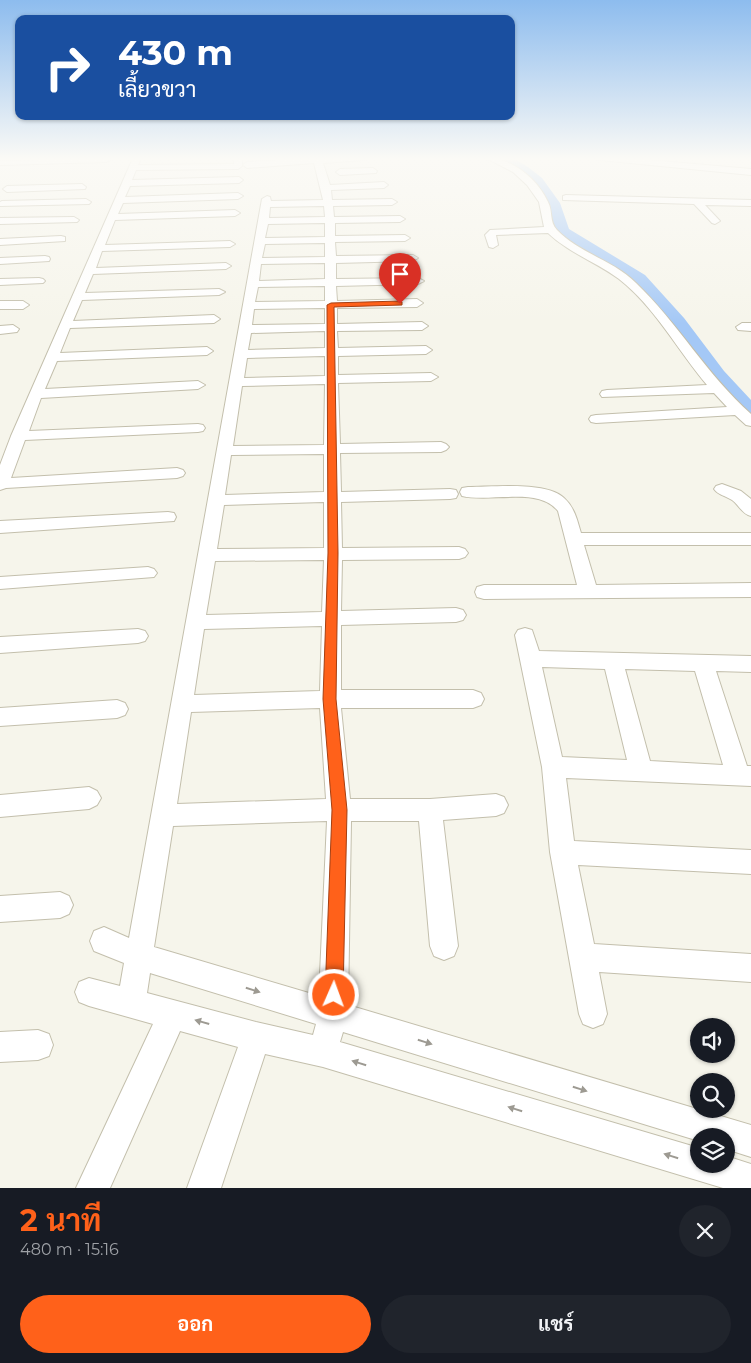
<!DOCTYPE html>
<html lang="th">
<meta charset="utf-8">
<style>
:root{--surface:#171b24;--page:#20242c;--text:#f1f3f6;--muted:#9ea1a6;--accent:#ff611a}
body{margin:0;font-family:Montserrat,Sarabun,sans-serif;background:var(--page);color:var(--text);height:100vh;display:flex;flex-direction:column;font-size:19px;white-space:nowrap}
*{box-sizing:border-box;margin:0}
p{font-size:16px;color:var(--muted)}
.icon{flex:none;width:28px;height:28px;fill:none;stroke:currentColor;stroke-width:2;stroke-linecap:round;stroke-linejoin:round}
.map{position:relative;height:1188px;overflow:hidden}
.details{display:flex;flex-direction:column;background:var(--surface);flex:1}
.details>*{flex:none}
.top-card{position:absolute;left:15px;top:15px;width:500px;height:105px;border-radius:10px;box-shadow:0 1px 4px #0004;background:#1a4fa0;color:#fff;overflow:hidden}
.tools{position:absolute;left:690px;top:1018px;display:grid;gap:10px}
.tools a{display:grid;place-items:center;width:45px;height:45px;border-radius:50%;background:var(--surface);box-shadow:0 1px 4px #0004;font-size:25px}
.pin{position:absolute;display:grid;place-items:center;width:42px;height:42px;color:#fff;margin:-51px -21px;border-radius:50% 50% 50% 0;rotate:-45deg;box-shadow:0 0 5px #0007}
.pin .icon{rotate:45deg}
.me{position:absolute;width:55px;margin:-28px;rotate:2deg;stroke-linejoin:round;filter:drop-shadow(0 0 4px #0008)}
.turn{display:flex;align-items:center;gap:18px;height:105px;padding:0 20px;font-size:22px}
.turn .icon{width:65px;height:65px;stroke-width:2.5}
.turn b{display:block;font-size:35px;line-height:42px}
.round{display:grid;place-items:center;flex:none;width:52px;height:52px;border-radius:26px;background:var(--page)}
.summary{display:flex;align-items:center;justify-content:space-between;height:85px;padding:0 20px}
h1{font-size:30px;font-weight:700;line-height:38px;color:var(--accent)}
.cta{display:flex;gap:10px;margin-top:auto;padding:10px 20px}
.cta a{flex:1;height:58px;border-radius:30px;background:var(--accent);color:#fff;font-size:20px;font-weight:700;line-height:58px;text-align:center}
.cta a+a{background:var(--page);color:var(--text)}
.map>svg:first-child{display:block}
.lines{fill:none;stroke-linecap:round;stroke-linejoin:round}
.river{fill:#a4c8f6;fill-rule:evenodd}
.street-casing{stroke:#c3bfac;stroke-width:2}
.street{fill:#fff;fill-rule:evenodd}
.oneway{fill:#9d9a92}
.route{fill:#ff611a;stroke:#a63f11}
</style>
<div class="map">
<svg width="751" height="1188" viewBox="0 0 751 1188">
<rect width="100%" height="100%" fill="#f6f5eb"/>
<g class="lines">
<!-- river -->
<path class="river" d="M494,158H513L528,167L542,178L560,203L569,229L645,275L684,318L724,371L751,400V420L743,418L710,379L670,326L633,283L559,235L552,225L547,207L539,190L519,172Z"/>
<defs>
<path id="street" d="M108,158L110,160L106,162L0,165V161Z
M133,158H141L138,165L234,164V158H242V166L238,169L136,170L132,180L239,177L243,180L239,183L130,186L125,197L238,193L243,196L238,199L123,203L118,214L235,210L240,213L235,216L115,220L105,245L230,241L235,244L230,247L102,251L96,268L226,263L231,266L226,269L93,274L85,293L219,289L225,292L219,295L82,300L73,321L214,315L220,319L214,323L70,328L60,353L207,347L213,351L207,355L57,361L45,389L198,381L205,385L198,389L41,398L29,431L198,424L203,425L205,428L203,431L198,432L25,440L11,478L177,468L183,470L185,473L183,476L177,478L6,488L0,490V465L11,436Z
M313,158H368L364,160L323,163L330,185L384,182L388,185L384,188L331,190L332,200L392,199L397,202L392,205L333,206L334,217L400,216L405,219L400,222L335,223V236L405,235L410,238L405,241L335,242L336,256L413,255L418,258L413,261L336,263V279L418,278L424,281L418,284L336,286L337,301L417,299L423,303L417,307L337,308V324L422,322L428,326L422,330L337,331L338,348L426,346L432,350L426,354L338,356V375L431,373L438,377L431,381L338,383L340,444L441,442L446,444L449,447L446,450L441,452L340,453L341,492L450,489L456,490L458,494L456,498L450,499L341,502L342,548L459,547L465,549L468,553L465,557L459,559L342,560L341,611L456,608L463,610L466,615L463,620L456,622L341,625V690H473L481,693L484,699L481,705L473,708H341L350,799H430L496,794L504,797L508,805L504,813L496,816L443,820L458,946L454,956L444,960L434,956L430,946L419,821H351L348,1005L751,1125V1157L726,1149V1136H699V1141L343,1032L340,1042L699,1148V1164H726V1156L751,1164V1188H723L323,1067L265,1054L221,1188H187L238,1047L180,1031L110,1188H76L153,1024L89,1006L79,1002L75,992L79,982L89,978L120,986L124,963L94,951L90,941L94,931L104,927L129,938L262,199L267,196L270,197L271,201L323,200L314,163L247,168L243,165L247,162ZM324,206L325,217L269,218L270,207ZM325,223V237L265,238L268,224ZM325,243V257L262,258L265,244ZM325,263V279L259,281L261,264ZM325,286V301L255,302L258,287ZM325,308V324L252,325L254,309ZM325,331V348L248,350L251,333ZM325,356V376L244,378L247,358ZM325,384L324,445L233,446L242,386ZM324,454V492L225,495L231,455ZM324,502V548L217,549L224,505ZM324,560L322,612L206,615L215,561ZM322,626L320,691L194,695L204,629ZM320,708L326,799L177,804L191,712ZM327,821L319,996L154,947L173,826ZM150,973L316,1024L313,1035L256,1022L147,993Z
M486,158C512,158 537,178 548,202C553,211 549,222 557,230C579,253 613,260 636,283C678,323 707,375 751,414V426L746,425L735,415L596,423L591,422L589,419L591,416L596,415L727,407L714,393L602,397L600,394L602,391L607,390L707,385C678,351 655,307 619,279C596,262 569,253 548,233L496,235L498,245L493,248L489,247L485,235L490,230L544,227L539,202L527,185L513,172Z
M596,158H627L751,169V175L600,160Z
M373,168L377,171L376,173L340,175L336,172L340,169Z
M82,184L86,187L85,189L7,192L3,189L7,186Z
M566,195L751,200V206L705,205L720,221L715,224L712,223L694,204L563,200V196Z
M86,199L91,202L89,204L0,206V202L2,201Z
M74,217L79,220L77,222L0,224V218Z
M61,236L65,237V241L0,245V239Z
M45,256L49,257L50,259L49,261L0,264V258Z
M39,278L43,279L45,281L43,283L0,285V279Z
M0,301H23L29,305L23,309H0Z
M742,323H751V331L738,330L736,327Z
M13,325L19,329L17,332L0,334V326Z
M722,484L741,491L751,499V516C742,514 739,505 732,500C726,496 718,495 714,489L716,486Z
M468,487C492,487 547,481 564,498C575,508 577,520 581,533H751V545H584L596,585L751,583V597L484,599L477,597L475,592L477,587L484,585H577L558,511C538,486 491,503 462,496L460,492L462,488Z
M168,512L174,513L176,517L174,521L0,533V521Z
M148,567L154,569L157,573L154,577L0,589V577Z
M525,628L532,630L539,651L751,656V672L716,671L747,766H751V786L566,778L574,841L751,850V874L578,865L594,944L751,954V982L599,972L607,1014L603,1024L593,1028L583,1024L579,1014L550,852L542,767L515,635L518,630ZM542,667L605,669L627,760L562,757ZM625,669L695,671L723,765L650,761Z
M138,629L145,631L148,636L145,641L138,643L0,653V637Z
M117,700L125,703L128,709L125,715L117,718L0,726V708Z
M89,787L97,791L101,798L97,805L89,809L0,817V795Z
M60,892L69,896L73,905L69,914L60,918L0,922V896Z
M38,1030L49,1034L53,1045L49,1056L38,1060L0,1062V1032Z"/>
</defs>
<!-- street casing -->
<use href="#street" class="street-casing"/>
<!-- street -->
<use href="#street" class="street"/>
</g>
<!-- one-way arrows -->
<defs><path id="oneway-solid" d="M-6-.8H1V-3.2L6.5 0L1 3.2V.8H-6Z" transform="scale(1.25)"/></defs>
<g class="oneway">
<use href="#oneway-solid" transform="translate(253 990) rotate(17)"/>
<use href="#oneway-solid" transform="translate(202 1022) rotate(-164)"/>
<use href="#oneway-solid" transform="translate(425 1042) rotate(17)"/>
<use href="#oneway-solid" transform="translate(359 1063) rotate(-163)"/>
<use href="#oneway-solid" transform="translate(580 1089) rotate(17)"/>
<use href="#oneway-solid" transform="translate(515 1109) rotate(-163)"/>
<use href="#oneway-solid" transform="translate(671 1156) rotate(-163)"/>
</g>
<!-- sky -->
<linearGradient id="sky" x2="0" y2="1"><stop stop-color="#8dbcee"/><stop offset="0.49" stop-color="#fbfaf6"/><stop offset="1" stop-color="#fbfaf6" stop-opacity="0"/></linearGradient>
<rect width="751" height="324" fill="url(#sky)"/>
<!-- route -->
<path class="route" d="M400,301L402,302V305L334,307L338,553L336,699L347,810L343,995L340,1001L334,1004L328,1001L325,995L332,810L323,699L328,553L327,305L331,303Z"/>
</svg>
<div class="tools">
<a><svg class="icon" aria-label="sound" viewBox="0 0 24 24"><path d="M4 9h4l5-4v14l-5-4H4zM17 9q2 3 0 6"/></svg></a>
<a><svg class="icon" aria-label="search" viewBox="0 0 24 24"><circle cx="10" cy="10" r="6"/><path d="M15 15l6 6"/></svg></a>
<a><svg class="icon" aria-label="layers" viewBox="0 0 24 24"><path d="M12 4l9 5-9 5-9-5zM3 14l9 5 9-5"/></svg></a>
</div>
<div class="pin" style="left:400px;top:304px;background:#d93025"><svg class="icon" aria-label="arrive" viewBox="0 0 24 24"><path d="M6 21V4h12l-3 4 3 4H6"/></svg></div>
<svg class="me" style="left:334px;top:995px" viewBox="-20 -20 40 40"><circle r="17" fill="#ff611a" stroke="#fff" stroke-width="3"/><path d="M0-11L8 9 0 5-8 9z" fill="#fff"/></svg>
<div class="top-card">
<div class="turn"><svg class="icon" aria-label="right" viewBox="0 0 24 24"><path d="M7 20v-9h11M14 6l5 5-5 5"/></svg><div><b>430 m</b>เลี้ยวขวา</div></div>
</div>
</div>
<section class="details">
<div class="summary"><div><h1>2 นาที</h1><p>480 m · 15:16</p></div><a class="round"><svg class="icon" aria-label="close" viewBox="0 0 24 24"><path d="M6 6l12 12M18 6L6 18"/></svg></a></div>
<div class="cta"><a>ออก</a><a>แชร์</a></div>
</section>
